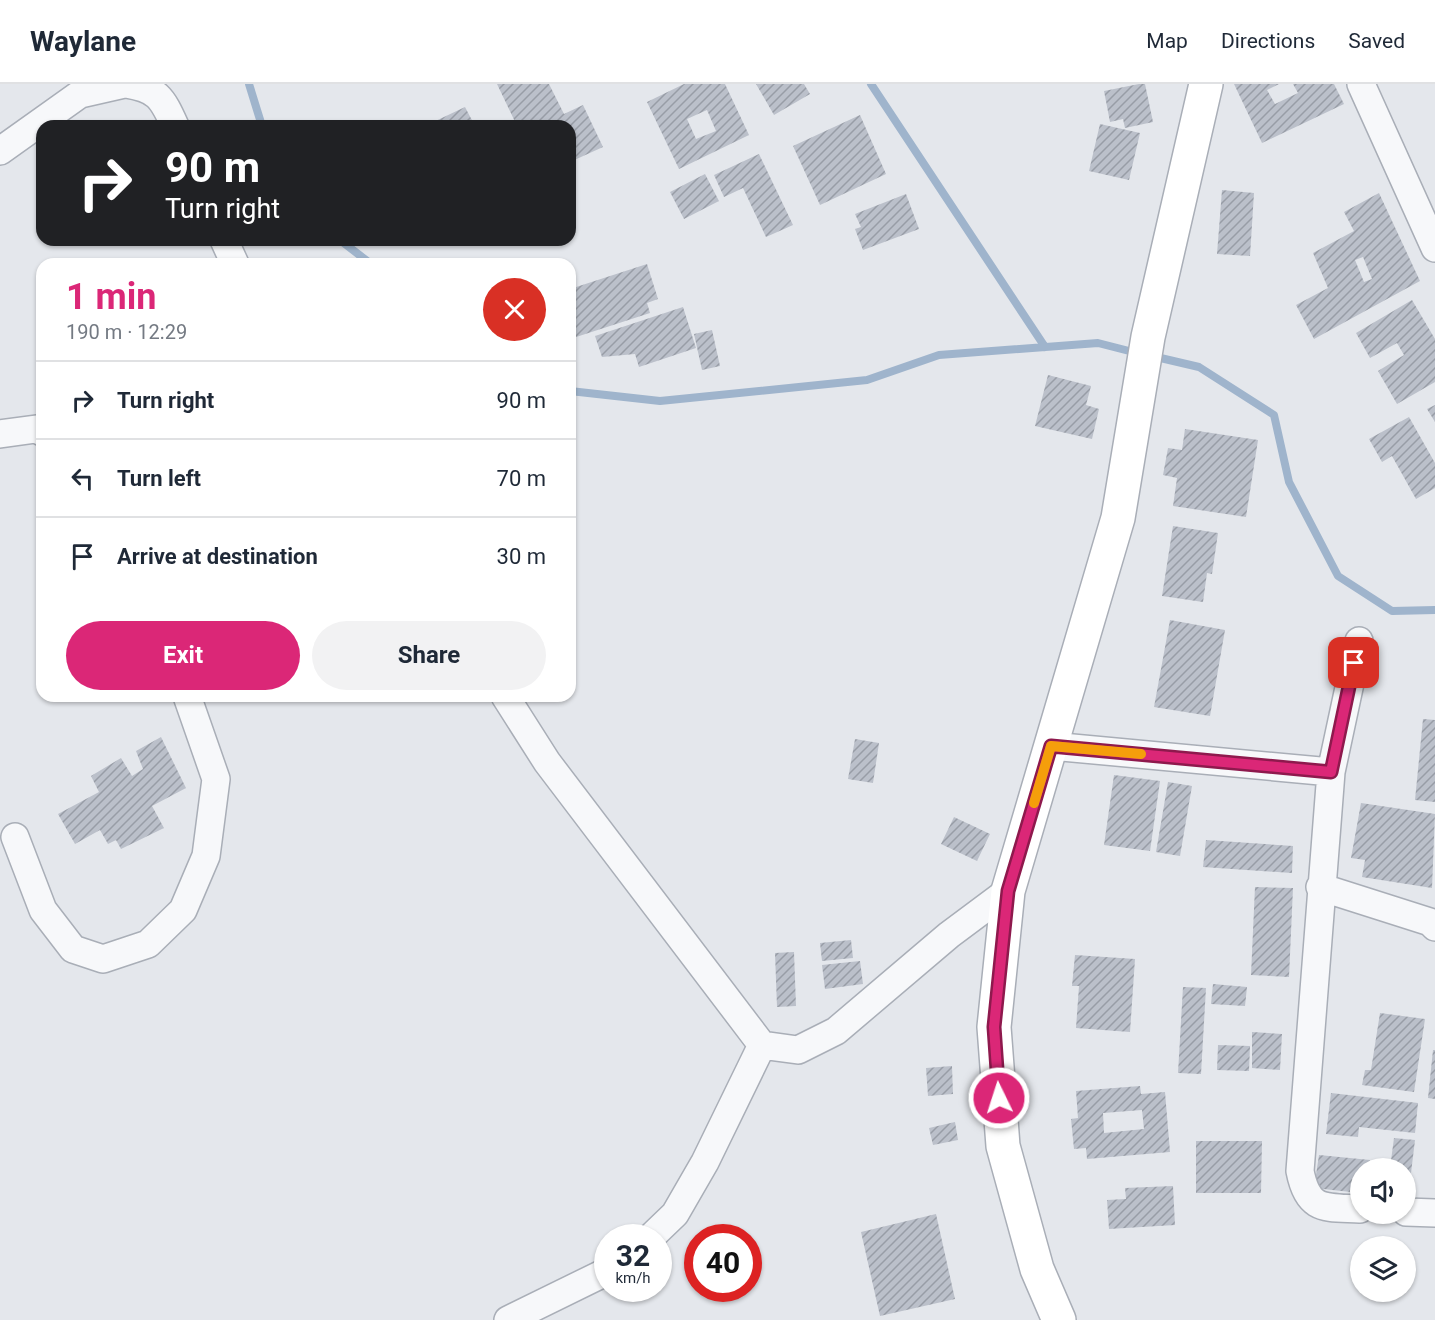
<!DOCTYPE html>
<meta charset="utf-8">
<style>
:root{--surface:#fff;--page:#f2f2f3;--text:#1f2937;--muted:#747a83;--line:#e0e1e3;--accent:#db2777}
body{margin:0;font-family:Roboto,sans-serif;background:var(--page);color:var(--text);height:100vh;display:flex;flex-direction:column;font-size:22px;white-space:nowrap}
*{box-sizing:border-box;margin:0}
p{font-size:20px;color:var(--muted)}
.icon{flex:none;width:33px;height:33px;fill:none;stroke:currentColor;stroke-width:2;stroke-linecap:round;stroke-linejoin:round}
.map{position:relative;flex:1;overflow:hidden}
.sheet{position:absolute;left:36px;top:174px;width:540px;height:444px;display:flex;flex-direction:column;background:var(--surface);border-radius:18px;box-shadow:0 2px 4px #0004}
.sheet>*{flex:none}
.guide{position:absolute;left:36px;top:36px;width:540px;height:126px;border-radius:18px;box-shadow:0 2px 4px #0004;background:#202124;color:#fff;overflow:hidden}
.tools{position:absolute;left:1350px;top:1074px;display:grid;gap:12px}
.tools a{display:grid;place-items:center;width:66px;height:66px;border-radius:50%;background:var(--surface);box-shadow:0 2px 4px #0004;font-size:30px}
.speed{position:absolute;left:594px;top:1140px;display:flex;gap:12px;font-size:30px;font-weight:700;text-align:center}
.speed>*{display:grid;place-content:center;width:78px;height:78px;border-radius:50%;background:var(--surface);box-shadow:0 2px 4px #0004;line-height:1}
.speed small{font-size:15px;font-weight:400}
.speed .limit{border:9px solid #d22;background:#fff;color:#111}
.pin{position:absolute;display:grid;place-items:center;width:51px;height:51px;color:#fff;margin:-26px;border-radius:12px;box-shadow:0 3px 9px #0006}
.me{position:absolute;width:66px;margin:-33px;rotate:356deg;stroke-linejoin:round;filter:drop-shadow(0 0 4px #0008)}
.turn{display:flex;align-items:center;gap:21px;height:126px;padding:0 30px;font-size:27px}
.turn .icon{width:78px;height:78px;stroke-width:2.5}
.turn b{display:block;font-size:42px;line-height:51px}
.round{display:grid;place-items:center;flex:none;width:63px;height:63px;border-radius:32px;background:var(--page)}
.headline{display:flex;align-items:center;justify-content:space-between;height:102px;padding:0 30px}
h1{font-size:36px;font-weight:700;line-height:45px;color:var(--accent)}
.button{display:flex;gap:12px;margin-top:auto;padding:12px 30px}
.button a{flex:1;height:69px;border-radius:36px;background:var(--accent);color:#fff;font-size:24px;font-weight:700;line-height:69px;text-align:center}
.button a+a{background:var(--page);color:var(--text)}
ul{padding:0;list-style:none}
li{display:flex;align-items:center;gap:18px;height:78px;padding:0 30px;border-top:2px solid var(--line)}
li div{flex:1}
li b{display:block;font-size:22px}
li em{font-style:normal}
header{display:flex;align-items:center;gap:36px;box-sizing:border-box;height:84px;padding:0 30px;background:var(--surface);border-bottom:2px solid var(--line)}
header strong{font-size:28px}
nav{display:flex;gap:33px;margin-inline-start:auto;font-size:21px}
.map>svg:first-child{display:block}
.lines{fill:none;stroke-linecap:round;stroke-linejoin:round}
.stream{stroke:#9fb4cc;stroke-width:8}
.building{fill:url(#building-hatch);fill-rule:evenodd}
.street-casing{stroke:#a9aeb7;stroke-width:30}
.secondary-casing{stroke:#a9aeb7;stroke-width:36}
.street{stroke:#f7f8fa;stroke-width:27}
.secondary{stroke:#fff;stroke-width:33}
.route-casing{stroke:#8e194d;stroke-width:15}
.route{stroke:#db2777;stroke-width:10}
.slow{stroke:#f59e0b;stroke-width:10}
</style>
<header>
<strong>Waylane</strong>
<nav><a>Map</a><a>Directions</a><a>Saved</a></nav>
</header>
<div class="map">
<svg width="1435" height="1236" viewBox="0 0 1435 1236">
<defs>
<pattern id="building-hatch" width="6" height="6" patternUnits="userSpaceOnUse" patternTransform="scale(1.5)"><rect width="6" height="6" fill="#bbc0ca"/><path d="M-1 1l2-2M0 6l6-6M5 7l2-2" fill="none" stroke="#989da6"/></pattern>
</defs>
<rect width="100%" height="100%" fill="#e4e7ec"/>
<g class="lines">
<!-- stream -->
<path class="stream" d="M249,0L262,42
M871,0L1045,263
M340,156L371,180
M1152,272L1199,283L1274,331L1289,398L1338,492L1392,527L1435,526
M570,307L660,317L867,296L939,271L1098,259L1137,269"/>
</g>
<!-- building -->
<path class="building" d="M497,0H549L564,30L583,21L603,63L570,78V42H517Z
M684,0H725L749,51L679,85L647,18ZM707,26L716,47L696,55L687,35Z
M756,0H804L810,10L774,31Z
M1139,0H1145L1153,38L1125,44L1123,35L1110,38L1104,7Z
M1234,0H1279L1267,6L1275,20L1298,9L1293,0H1334L1344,20L1262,59Z
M465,23L475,42H425Z
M860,31L886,90L820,121L793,62Z
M1100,40L1140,49L1129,96L1089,87Z
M759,70L793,141L766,153L743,104L724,113L714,91Z
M705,90L719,117L684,135L670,108Z
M1222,106L1254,109L1250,172L1217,170Z
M1379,109L1420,197L1314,255L1296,221L1328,204L1313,169L1354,147L1344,128ZM1363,173L1372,195L1364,198L1355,176Z
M906,110L919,145L863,166L855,145L861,143L855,130Z
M647,180L658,215L647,219L650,229L570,255V205Z
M1412,216L1435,255V298L1397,320L1378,287L1404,271L1397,259L1370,274L1356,249Z
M683,223L696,264L639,283L635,270L602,273L595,252Z
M712,246L720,282L702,286L694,250Z
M1048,291L1091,302L1086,321L1099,325L1092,355L1035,342Z
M1435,321V338L1427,325Z
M1409,333L1435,379V404L1416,415L1392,372L1382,378L1369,355Z
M1185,345L1258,356L1246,433L1173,422L1177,394L1163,391L1168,364L1182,366Z
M1173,442L1218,449L1212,490L1207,489L1203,518L1162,512Z
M1170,536L1225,546L1210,632L1154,623Z
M1423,635L1435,636V718L1415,716Z
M161,653L186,704L152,722L164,744L121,765L116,756L108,760L100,746L75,760L58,730L99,708L91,692L121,674L132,692L143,685L136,667Z
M855,655L879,659L873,699L848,695Z
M1114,691L1160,697L1150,767L1104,761Z
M1168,698L1192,702L1180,772L1156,768Z
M1361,719L1435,730L1432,804L1362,793L1365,776L1351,774Z
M954,733L990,750L977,777L941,760Z
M1206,756L1293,762L1292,789L1203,783Z
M1255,803L1293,804L1289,893L1251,891Z
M851,856L853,874L822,877L820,859Z
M794,868L796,922L777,923L775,869Z
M1075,871L1135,875L1130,948L1076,944L1079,902H1072Z
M860,877L863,900L825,905L822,881Z
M1213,900L1247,903L1245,922L1211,920Z
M1183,903L1206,904L1201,990L1178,989Z
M1380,929L1425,935L1414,1008L1362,1001L1365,986H1371Z
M1252,948L1282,950L1280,986L1252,984Z
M1218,961L1250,962L1249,987L1217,986Z
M1433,966H1435V1015L1428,1014Z
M952,982L953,1010L928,1012L926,984Z
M1140,1002L1141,1010L1165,1008L1170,1068L1087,1075L1086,1064L1074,1065L1071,1035L1078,1034L1076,1007ZM1142,1026L1144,1045L1104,1049L1103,1029Z
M1331,1009L1418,1019L1415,1049L1359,1043L1358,1053L1326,1050Z
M955,1038L958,1056L933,1061L929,1044Z
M1394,1054L1415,1056L1408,1114H1406V1084H1390Z
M1196,1057H1262L1261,1109H1196Z
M1319,1071L1370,1076V1084H1360V1109L1314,1104Z
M1173,1102L1175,1141L1109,1145L1107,1116L1126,1115L1125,1104Z
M936,1130L955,1215L880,1232L861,1148Z"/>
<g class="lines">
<defs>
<path id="street" d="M126,0C157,5 162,13 175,42
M1361,0L1435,164
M0,67L80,10L124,0
M224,156L235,180
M0,350L36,345L42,348
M1359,557L1331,688L1300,1087C1308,1128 1325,1123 1360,1125
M505,612L547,678L762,961L798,966L836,947L949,851L1008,807
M1051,662L1331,688
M15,753L43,826L73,865L103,875L148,860L183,826L206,772L216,695L187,612
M1320,803L1430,838L1435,843
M1406,1128L1435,1129
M650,1154L675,1130L705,1078L762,961
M508,1236L608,1187"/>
<path id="secondary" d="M1059,1236L1037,1185L1003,1062L994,943L1008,807L1118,434L1148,253L1206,0"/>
</defs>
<!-- street casing -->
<use href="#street" class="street-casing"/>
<!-- secondary casing -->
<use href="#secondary" class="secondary-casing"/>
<!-- street -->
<use href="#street" class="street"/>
<!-- secondary -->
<use href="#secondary" class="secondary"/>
</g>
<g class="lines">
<defs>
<path id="route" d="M999,1014L994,943L1008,807L1051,662L1331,688L1354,579"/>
</defs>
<!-- route casing -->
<use href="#route" class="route-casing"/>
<!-- route -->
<use href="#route" class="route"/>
<!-- slow -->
<path class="slow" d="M1034,719L1051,662L1141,670"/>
</g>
</svg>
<div class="tools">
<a><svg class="icon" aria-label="sound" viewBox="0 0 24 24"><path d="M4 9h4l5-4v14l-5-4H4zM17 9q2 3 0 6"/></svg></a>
<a><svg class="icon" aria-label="layers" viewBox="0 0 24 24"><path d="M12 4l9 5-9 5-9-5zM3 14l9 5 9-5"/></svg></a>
</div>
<div class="speed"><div>32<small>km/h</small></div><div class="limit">40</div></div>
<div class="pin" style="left:1354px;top:579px;background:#d93025"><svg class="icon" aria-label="arrive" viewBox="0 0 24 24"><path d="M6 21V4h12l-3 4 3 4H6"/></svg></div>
<svg class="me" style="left:999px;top:1014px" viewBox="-20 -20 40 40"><circle r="17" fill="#db2777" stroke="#fff" stroke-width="3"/><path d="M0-11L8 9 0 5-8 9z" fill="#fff"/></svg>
<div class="guide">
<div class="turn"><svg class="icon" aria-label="right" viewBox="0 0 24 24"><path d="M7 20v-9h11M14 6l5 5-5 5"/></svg><div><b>90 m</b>Turn right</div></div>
</div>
<section class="sheet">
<div class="headline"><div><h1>1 min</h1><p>190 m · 12:29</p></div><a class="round" style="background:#d93025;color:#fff"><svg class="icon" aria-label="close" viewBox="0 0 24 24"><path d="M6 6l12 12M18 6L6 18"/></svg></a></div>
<ul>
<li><svg class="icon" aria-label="right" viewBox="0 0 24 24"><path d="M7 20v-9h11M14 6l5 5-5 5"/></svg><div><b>Turn right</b></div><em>90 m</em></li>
<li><svg class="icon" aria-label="left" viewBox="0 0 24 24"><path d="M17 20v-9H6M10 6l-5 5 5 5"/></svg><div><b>Turn left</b></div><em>70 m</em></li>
<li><svg class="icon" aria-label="arrive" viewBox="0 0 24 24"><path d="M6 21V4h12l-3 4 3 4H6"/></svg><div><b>Arrive at destination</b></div><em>30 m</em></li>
</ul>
<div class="button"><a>Exit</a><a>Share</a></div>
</section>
</div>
